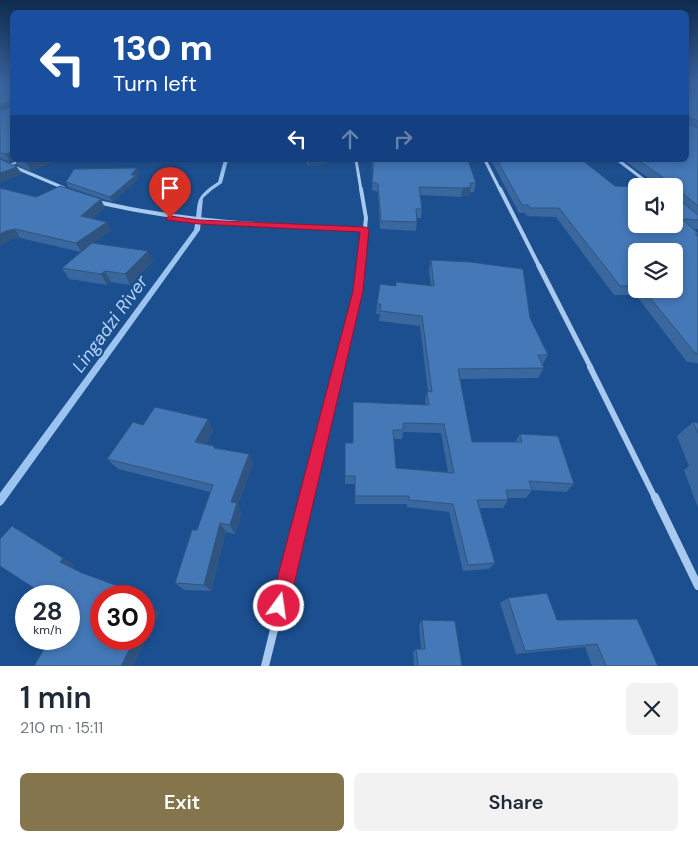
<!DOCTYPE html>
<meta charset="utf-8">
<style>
:root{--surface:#fff;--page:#f2f2f3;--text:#1f2937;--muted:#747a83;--accent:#84754c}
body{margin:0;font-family:"DM Sans",sans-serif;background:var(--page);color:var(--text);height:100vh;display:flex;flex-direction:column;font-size:19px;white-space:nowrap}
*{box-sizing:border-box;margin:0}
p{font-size:16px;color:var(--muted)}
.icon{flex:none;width:28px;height:28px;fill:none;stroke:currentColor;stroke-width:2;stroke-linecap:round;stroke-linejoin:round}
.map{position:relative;height:666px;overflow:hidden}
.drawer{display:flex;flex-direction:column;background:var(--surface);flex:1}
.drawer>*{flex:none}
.guide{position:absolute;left:10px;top:10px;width:679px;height:152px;border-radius:8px;box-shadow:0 2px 8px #0003;background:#1a4fa0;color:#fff;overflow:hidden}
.fabs{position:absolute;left:628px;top:178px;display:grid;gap:10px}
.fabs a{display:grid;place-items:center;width:55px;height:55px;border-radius:8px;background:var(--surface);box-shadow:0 2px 8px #0003;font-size:25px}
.speed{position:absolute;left:15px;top:585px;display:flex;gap:10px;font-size:25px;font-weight:700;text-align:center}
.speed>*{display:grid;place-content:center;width:65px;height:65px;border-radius:50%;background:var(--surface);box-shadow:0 2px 8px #0003;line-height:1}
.speed small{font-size:12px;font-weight:400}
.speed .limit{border:8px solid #d22;background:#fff;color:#111}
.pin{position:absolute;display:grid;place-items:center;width:42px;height:42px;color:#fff;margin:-51px -21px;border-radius:50% 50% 50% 0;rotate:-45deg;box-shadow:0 0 5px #0007}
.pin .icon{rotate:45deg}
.me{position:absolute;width:55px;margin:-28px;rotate:14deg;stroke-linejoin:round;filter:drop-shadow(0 0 4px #0008)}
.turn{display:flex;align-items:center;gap:18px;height:105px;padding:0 20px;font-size:22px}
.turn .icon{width:65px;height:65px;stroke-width:2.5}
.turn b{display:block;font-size:35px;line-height:42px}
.lanes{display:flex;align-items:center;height:48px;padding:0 20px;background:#0003;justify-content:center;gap:25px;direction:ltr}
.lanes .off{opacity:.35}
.round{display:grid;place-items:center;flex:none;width:52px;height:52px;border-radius:8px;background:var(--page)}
.headline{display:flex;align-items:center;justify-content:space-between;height:85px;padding:0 20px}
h1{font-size:30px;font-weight:600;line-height:38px}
.cta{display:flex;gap:10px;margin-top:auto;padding:10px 20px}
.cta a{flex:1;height:58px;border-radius:8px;background:var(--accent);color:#fff;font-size:20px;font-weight:600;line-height:58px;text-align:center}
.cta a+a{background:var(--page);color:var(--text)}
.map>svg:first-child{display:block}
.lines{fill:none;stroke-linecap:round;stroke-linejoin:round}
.stream{fill:#9cc4f0;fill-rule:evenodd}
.service{stroke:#a9c9ee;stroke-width:2}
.minor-far4{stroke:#a9c9ee;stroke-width:3}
.minor-far3{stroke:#a9c9ee;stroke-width:4}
.minor-far2{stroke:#a9c9ee;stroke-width:5}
.minor-far1{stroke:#a9c9ee;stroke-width:6}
.minor{stroke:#a9c9ee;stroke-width:8}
.wall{fill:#3a679d;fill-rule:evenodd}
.shaded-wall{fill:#305480}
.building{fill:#4478b7;stroke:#305480;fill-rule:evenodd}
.route{fill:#e11d48;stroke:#92132f}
.labels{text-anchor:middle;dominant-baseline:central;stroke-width:4.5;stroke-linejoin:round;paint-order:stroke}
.water-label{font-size:18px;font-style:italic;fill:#b5d3f5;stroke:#1b4f8f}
</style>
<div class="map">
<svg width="698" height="666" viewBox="0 0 698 666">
<rect width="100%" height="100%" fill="#1b4f8f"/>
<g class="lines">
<!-- stream -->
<path class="stream" d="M224,160H228L222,183L212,190L203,198L200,230L3,504L0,506V493L194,230C200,203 191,199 218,182Z"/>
<!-- service -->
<path class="service" d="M10,165L22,160"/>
<!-- minor-far4 -->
<path class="minor-far4" d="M356,160L361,190
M485,160L500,190
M618,160L652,186
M0,161L64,188"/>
<!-- minor-far3 -->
<path class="minor-far3" d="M500,189L540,268
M98,202C186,223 275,226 365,229
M361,268L366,218L361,189"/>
<!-- minor-far2 -->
<path class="minor-far2" d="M539,266L591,368
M339,368L358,291L361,266"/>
<!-- minor-far1 -->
<path class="minor-far1" d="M590,367L655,498
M307,498L339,367"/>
<!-- minor -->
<path class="minor" d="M655,497L698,586
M265,666L307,497"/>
</g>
<!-- wall -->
<path class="wall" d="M0,83H12V160H58L31,171L17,165L15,160L10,162L0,158Z
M686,83H698V229H693L698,233V364L697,363L687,362L636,295H614L556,217L527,216L525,213H519L491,160H582L615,186L674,224V186H660L623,160H686ZM636,251L674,289H636Z
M305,160H327L328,164L308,166Z
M372,160L476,183L474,192H470L469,195L461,197L420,195L422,209L421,218H417V222L416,231L380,229L378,192L372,190L373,169H372Z
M139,172L136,175L138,179L112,202L68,187L66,182Z
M0,188L36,197L105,208L92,219L111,230L93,243L153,261L130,285L111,282L107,285L69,279L62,268L81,252L20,238L13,239L0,246Z
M431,260L530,318L548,355L542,365L544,368L538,378L460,379L472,442H515L520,434L574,484L566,492L532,490L526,498H508V500L503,508H479L495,563L489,569L463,571L449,512L407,507V504H355V484H345V443H353L426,404L425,401L427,391L428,392L420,326L379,321L380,314H376L377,304L396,286H431L429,270ZM403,432L441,433L448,472L396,468L393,439H402Z
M208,419L213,430L206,444L215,448L249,454L253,464L238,505L242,513L235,534L226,532L211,591L184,590L175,583L197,530L210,492L118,469L107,459L143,425Z
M693,422L698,423V508L684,470L689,466L677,436Z
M508,598L557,620L658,666H592L585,647L516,654L500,603Z
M422,620L462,666H414L413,652L416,649H421L419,625Z"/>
<!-- shaded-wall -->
<path class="shaded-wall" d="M8,102L11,108L0,113V105Z
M12,152V160H15L10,162L6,154Z
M35,160H58L31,171L26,163Z
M308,160H327L328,164L308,166Z
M17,167L22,174L0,183V173Z
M137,168L139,172L136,175L138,179L112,202L110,197Z
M471,187L469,195L461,197L463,188Z
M101,199L105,208L85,225L81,216Z
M107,222L111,230L81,252L76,243Z
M15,229L20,238L13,239L0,246V234L6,231Z
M148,251L153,261L130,285L125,274Z
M105,271L111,282L107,285L101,274Z
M208,419L213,430L201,453L195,442Z
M249,454L253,464L238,505L242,513L235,534L230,525L231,502Z
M220,523L226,532L211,591L204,585Z
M12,526L26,534L75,565L72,568L60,562Z
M129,590L138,596H125Z
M151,607L160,612L133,666H121L135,639H144V621Z"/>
<!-- building -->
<path class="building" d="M0,83H12V152L6,154L0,153V111L10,107L11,104L8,102L0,105Z
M686,83H698V121L691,118L687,119L688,124L698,128V206L680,191L676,193L677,198L698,215V220L682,219L698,233V234H695L698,237V354L695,353L643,289H674V251H636V286H620L559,208H530L528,205H522L497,160H582L615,186L636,187V224H674V188H678L638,160H686Z
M0,159L17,167L0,173Z
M19,160H35L26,163Z
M372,160H468L476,183H470L471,187L463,188L419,187L422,209H416L417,222L381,221L378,184L372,182L374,161H372Z
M137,168L131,175H136L110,197L66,182L74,169Z
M60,186L101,199L81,216L107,222L76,243L15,229L6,231L0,234V188L36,197Z
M92,243L148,251L125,274L105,271L101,274L62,268Z
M431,260L470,262L523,269L530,318L548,355H538L544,368L458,369L472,442H522L520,434L558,436L574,484L529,481L532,490H506L508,500H477L495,563L468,565L453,504L409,500V496H355V476H345V443H353V402L429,405L427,391L432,392L422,316L380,311L381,304H377L380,284L396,286V282L434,286ZM403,423L444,424L454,473L396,468L393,430H403Z
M155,407L208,419L195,442L214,446V448L249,454L231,502L237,503L230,525L220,523L204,585L175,583L192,530H197L213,485L107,459L133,422L143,425Z
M693,422L698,423V433Z
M12,526L63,558L60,562L82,573L129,590L125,596H101V639H135L121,666H34L50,639H69V596H37L40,592L0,566V539Z
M547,593L557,620L637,619L658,666H606L597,644L525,651L508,598Z
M144,604L151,607L144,621Z
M422,620L455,621L462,666H418L416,649H425Z"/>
<!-- sky -->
<linearGradient id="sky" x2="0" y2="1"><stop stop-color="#0f2b4f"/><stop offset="0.47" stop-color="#39639b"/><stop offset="1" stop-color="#39639b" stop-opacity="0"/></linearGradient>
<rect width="698" height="176" fill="url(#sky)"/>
<!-- route -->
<path class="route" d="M170,216L199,220L365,227L369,229L363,291L289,606L286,613L279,615L273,613L270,606L353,291L360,232L199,224L167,220L166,218Z"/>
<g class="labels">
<!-- water labels -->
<g class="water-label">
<text transform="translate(110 324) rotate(-54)">Lingadzi River</text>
</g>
</g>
</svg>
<div class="fabs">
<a><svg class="icon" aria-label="sound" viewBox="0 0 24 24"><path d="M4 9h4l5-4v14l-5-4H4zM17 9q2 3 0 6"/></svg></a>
<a><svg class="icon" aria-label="layers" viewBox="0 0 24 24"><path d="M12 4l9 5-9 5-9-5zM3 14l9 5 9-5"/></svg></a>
</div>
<div class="speed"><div>28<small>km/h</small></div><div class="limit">30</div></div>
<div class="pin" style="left:170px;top:218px;background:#d93025"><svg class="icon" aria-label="arrive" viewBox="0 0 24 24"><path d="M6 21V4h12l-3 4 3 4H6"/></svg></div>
<svg class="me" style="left:279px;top:606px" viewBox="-20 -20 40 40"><circle r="17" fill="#e11d48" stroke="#fff" stroke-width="3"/><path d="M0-11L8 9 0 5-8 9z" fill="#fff"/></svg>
<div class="guide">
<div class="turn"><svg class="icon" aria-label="left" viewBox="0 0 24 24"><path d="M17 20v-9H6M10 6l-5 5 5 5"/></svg><div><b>130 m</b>Turn left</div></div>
<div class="lanes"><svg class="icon" aria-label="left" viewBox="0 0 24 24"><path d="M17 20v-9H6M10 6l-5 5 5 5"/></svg><svg class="icon off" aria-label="ahead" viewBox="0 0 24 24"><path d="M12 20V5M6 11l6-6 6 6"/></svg><svg class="icon off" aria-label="right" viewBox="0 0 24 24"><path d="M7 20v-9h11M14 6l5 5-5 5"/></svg></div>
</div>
</div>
<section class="drawer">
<div class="headline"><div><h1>1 min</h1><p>210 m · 15:11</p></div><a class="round"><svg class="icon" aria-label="close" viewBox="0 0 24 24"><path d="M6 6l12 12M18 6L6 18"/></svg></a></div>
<div class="cta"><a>Exit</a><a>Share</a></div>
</section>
